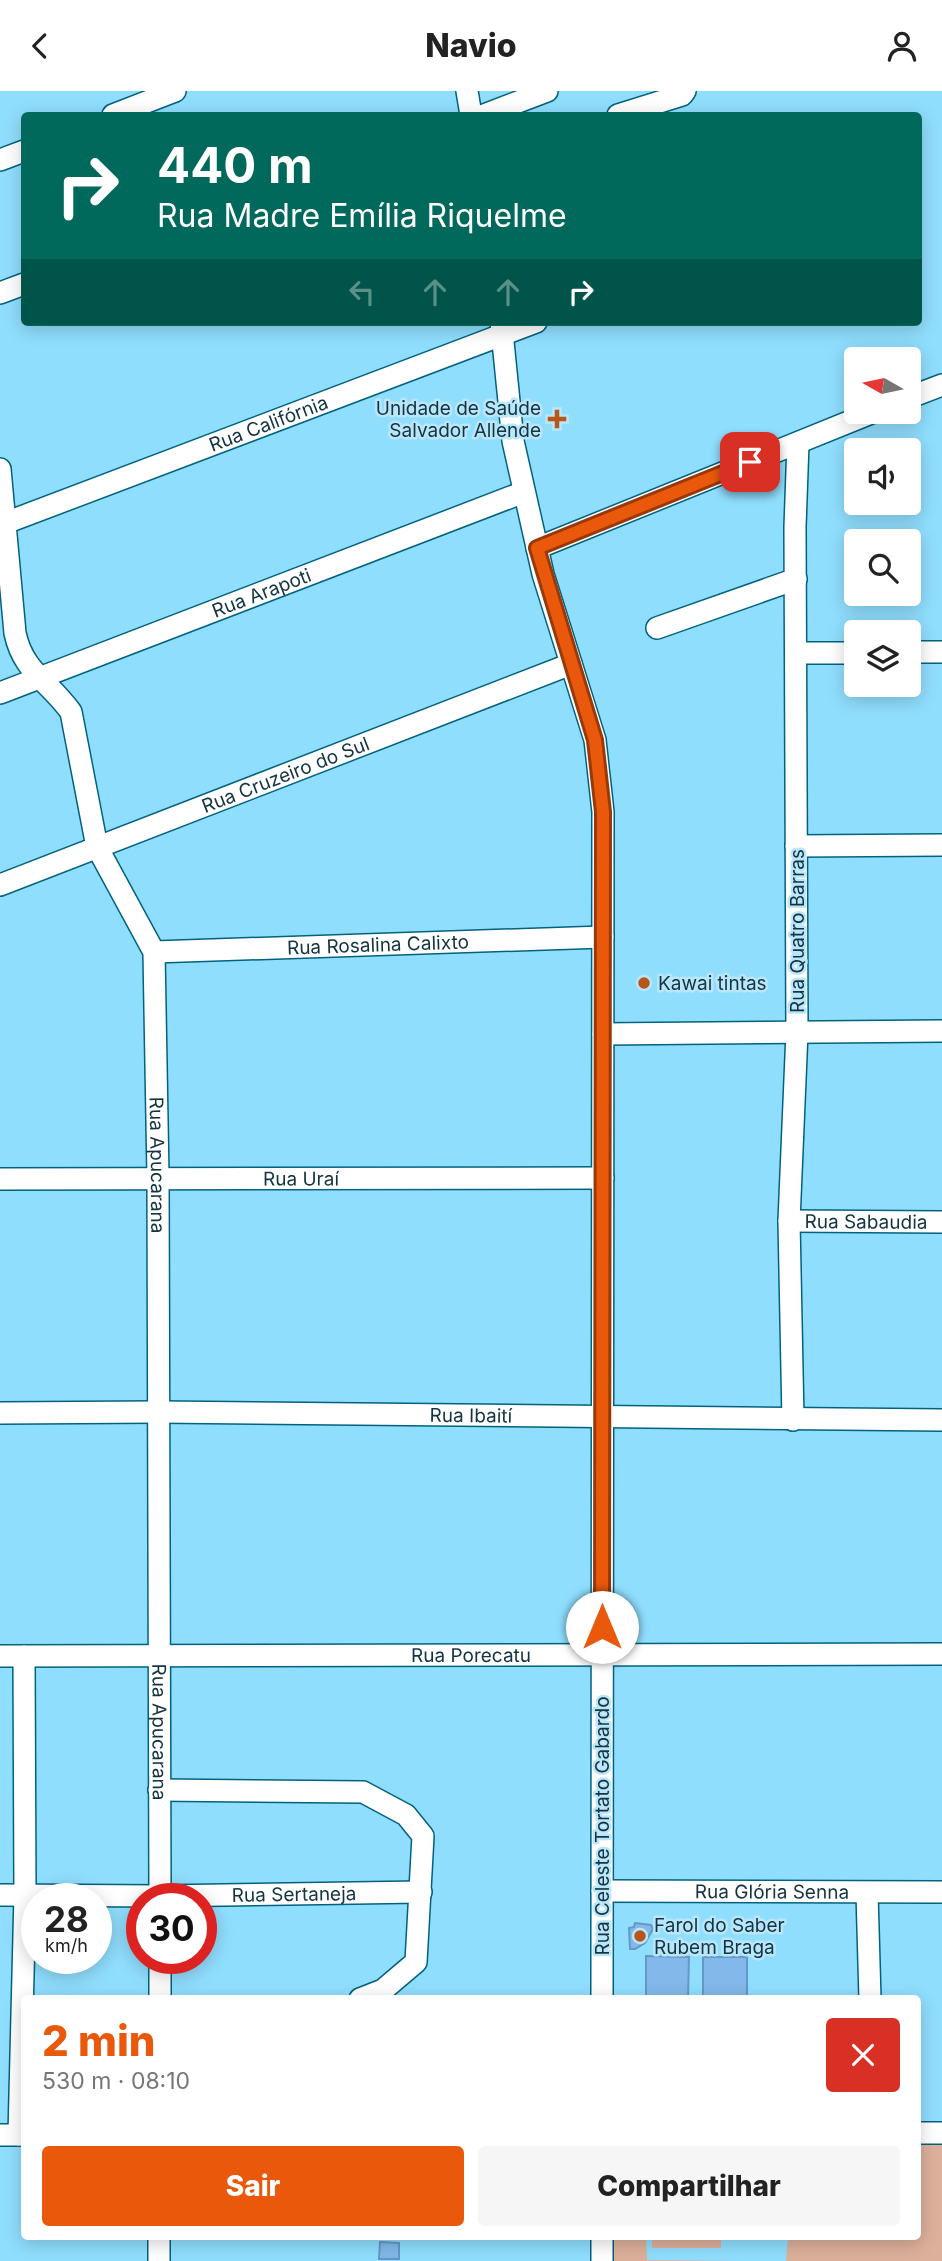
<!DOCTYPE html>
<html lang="pt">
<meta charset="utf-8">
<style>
:root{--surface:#fff;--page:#f6f6f6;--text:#222;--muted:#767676;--accent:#ea580c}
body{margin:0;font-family:Inter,sans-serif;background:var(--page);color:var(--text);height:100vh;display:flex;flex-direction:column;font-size:26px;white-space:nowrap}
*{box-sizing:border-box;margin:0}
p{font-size:23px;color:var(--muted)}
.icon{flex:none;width:38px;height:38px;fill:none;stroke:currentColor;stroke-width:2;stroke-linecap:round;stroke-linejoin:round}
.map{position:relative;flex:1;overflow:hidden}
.details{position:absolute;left:21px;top:1904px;width:900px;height:245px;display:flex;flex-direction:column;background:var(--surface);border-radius:7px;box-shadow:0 4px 18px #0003}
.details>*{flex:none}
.hud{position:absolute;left:21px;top:21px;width:901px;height:214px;border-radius:7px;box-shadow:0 4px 18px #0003;background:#00695c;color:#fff;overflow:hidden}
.needle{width:46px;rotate:279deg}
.controls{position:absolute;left:844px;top:256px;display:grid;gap:14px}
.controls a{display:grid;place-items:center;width:77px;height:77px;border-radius:7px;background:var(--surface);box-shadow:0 4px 18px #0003;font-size:35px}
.speed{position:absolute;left:21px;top:1792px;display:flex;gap:14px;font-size:35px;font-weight:700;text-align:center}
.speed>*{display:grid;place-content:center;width:91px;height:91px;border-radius:50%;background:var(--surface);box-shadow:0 4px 18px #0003;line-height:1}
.speed small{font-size:18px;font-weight:400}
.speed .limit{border:10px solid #d22;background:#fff;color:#111}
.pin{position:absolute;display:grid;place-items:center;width:60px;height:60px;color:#fff;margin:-30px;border-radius:14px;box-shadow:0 4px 10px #0006}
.me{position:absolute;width:77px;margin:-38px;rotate:0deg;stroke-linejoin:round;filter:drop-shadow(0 0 5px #0008)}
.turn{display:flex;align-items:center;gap:24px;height:147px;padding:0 21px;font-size:32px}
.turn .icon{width:91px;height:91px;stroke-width:2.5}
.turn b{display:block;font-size:49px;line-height:60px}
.lanes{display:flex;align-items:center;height:66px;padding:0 21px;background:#0003;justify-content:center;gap:35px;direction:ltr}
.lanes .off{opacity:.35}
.round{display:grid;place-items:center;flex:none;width:74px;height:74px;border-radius:7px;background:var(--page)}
.head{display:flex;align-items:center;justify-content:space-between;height:119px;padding:0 21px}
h1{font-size:42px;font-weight:800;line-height:52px;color:var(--accent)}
.cta{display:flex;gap:14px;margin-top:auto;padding:14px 21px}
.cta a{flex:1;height:80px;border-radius:7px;background:var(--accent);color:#fff;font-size:28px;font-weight:800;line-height:80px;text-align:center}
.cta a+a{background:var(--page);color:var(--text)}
header{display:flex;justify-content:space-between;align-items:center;height:91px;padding:0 21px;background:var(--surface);font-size:32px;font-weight:800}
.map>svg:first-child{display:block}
.green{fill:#ddb09b}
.building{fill:#82b9ea;stroke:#6498c6;stroke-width:2}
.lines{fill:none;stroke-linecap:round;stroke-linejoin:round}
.minor-casing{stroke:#00627e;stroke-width:24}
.minor{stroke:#fff;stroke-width:21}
.route-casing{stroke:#983908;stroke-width:18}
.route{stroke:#ea580c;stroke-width:12}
.poi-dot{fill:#b7551b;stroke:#bae6fa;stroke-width:2.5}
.labels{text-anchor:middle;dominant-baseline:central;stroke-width:5;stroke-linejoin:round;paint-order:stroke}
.poi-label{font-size:19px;fill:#133440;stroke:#bae6fa;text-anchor:start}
.street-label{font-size:19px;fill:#133440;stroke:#bae6fa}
</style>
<header><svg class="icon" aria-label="back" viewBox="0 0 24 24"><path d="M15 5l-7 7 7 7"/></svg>Navio<svg class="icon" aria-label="person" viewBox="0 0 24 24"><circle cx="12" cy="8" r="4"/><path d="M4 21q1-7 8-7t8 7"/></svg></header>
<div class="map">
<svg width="942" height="2170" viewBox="0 0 942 2170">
<rect width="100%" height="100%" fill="#90defe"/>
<!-- green -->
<path class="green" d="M917,2048H942V2170H786L788,2146H917Z
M607,2146H646L647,2169L740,2170H607Z
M652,2146H721V2157H652Z"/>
<!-- building -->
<path class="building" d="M635,1832L651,1834L653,1838L645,1852L635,1858H630L629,1837L634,1836Z
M646,1865L689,1866L688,1908H646Z
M703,1866H747V1908H703Z
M380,2151L399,2152V2168H379Z"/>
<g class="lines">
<defs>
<g id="minor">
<path d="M467,0L471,24"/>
<path d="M113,24L175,0"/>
<path d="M484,24L547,0"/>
<path d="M618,24L682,4L685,0"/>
<path d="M0,69L24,60"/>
<path d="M0,202L24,193"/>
<path d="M501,231L513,350L543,483L595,649L603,721L602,1908"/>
<path d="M908,307L942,294"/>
<path id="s1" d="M0,378L15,542C23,581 49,590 71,621L97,756L154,861L158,1086L160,1808"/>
<path id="s2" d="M0,434L536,231"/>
<path d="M537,457L876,320"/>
<path d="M657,537L796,488"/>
<path d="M908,561H942"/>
<path d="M796,562H856"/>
<path id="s3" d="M0,602L524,401"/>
<path d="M796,755L942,754"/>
<path id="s4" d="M0,794L571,573"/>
<path id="s5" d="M154,861L603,846"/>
<path d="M603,943L942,940"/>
<path id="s6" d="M0,1088L603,1087"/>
<path id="s7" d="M789,1130L942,1131"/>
<path id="s8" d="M0,1322L158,1321L942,1329"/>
<path d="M793,1329L789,1130L797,941L795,436L798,352"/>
<path id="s9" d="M0,1565L942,1563"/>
<path d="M159,1699L363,1701L406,1724L423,1745L416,1871L383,1899L360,1908"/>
<path id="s10" d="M602,1800L942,1801"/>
<path d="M867,1802L870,1908"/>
<path id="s11" d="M0,1804L160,1805L421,1801"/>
<path d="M160,1867V1908"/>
<path d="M917,2042H942"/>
<path d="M0,2044H24"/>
<path d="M19,2044L25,1804L24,1565"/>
<path d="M159,2146V2170"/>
<path d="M602,2170V2146"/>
</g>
</defs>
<!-- minor casing -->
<use href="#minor" class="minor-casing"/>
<!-- minor -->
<use href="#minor" class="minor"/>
</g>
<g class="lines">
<defs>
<path id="route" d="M602,1536L603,721L595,649L537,457L750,371"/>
</defs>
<!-- route casing -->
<use href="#route" class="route-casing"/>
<!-- route -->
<use href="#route" class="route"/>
</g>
<!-- markers -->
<g class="poi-dot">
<path d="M553.5 317.5h7v7h7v7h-7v7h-7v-7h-7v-7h7z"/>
<circle cx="644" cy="892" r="7"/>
<circle cx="640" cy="1845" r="7"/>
</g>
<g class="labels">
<!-- poi labels -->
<g class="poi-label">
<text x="541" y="317" text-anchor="end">Unidade de Saúde<tspan x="541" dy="22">Salvador Allende</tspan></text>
<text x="658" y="892">Kawai tintas</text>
<text x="654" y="1834">Farol do Saber<tspan x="654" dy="22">Rubem Braga</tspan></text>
</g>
<!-- street labels -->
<g class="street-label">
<text stroke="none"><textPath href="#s2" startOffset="287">Rua Califórnia</textPath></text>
<text stroke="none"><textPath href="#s3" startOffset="280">Rua Arapoti</textPath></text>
<text stroke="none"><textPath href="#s4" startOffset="306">Rua Cruzeiro do Sul</textPath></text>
<text transform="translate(797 840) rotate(-90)">Rua Quatro Barras</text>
<text stroke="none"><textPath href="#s5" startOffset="224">Rua Rosalina Calixto</textPath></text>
<text stroke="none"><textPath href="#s1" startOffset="733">Rua Apucarana</textPath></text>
<text stroke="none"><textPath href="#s6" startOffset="301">Rua Uraí</textPath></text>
<text stroke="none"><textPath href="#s7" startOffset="77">Rua Sabaudia</textPath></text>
<text stroke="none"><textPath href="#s8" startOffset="471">Rua Ibaití</textPath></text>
<text stroke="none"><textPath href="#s9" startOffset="471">Rua Porecatu</textPath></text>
<text stroke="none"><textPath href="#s1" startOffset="1300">Rua Apucarana</textPath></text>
<text transform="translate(602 1735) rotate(-90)">Rua Celeste Tortato Gabardo</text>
<text stroke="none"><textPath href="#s10" startOffset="170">Rua Glória Senna</textPath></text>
<text stroke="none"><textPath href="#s11" startOffset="294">Rua Sertaneja</textPath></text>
</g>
</g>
</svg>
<div class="controls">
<a><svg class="needle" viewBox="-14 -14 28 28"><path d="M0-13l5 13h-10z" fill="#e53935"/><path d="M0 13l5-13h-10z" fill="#767676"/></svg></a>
<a><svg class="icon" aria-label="sound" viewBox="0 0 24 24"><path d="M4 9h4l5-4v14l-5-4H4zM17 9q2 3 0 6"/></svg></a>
<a><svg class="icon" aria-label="search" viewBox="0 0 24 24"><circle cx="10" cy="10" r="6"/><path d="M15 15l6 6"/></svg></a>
<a><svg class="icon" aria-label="layers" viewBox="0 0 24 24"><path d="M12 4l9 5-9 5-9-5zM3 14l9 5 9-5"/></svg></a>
</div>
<div class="speed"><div>28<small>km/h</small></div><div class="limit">30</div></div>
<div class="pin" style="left:750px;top:371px;background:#d93025"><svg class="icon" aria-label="arrive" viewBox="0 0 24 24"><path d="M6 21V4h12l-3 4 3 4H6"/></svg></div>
<svg class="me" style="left:602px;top:1536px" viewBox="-20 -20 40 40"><circle r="19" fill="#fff"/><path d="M0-13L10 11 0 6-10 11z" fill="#ea580c"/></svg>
<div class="hud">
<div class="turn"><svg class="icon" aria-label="right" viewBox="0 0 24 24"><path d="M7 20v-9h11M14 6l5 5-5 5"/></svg><div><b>440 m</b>Rua Madre Emília Riquelme</div></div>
<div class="lanes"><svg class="icon off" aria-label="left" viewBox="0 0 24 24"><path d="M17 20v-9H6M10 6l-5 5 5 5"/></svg><svg class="icon off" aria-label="ahead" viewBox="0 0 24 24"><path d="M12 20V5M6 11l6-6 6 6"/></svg><svg class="icon off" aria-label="ahead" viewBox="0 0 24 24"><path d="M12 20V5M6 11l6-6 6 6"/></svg><svg class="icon" aria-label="right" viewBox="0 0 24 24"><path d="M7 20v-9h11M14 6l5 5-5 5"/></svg></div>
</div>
<section class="details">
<div class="head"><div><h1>2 min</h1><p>530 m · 08:10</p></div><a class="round" style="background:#d93025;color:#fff"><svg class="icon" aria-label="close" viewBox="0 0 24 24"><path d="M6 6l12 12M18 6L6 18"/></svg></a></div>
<div class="cta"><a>Sair</a><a>Compartilhar</a></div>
</section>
</div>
